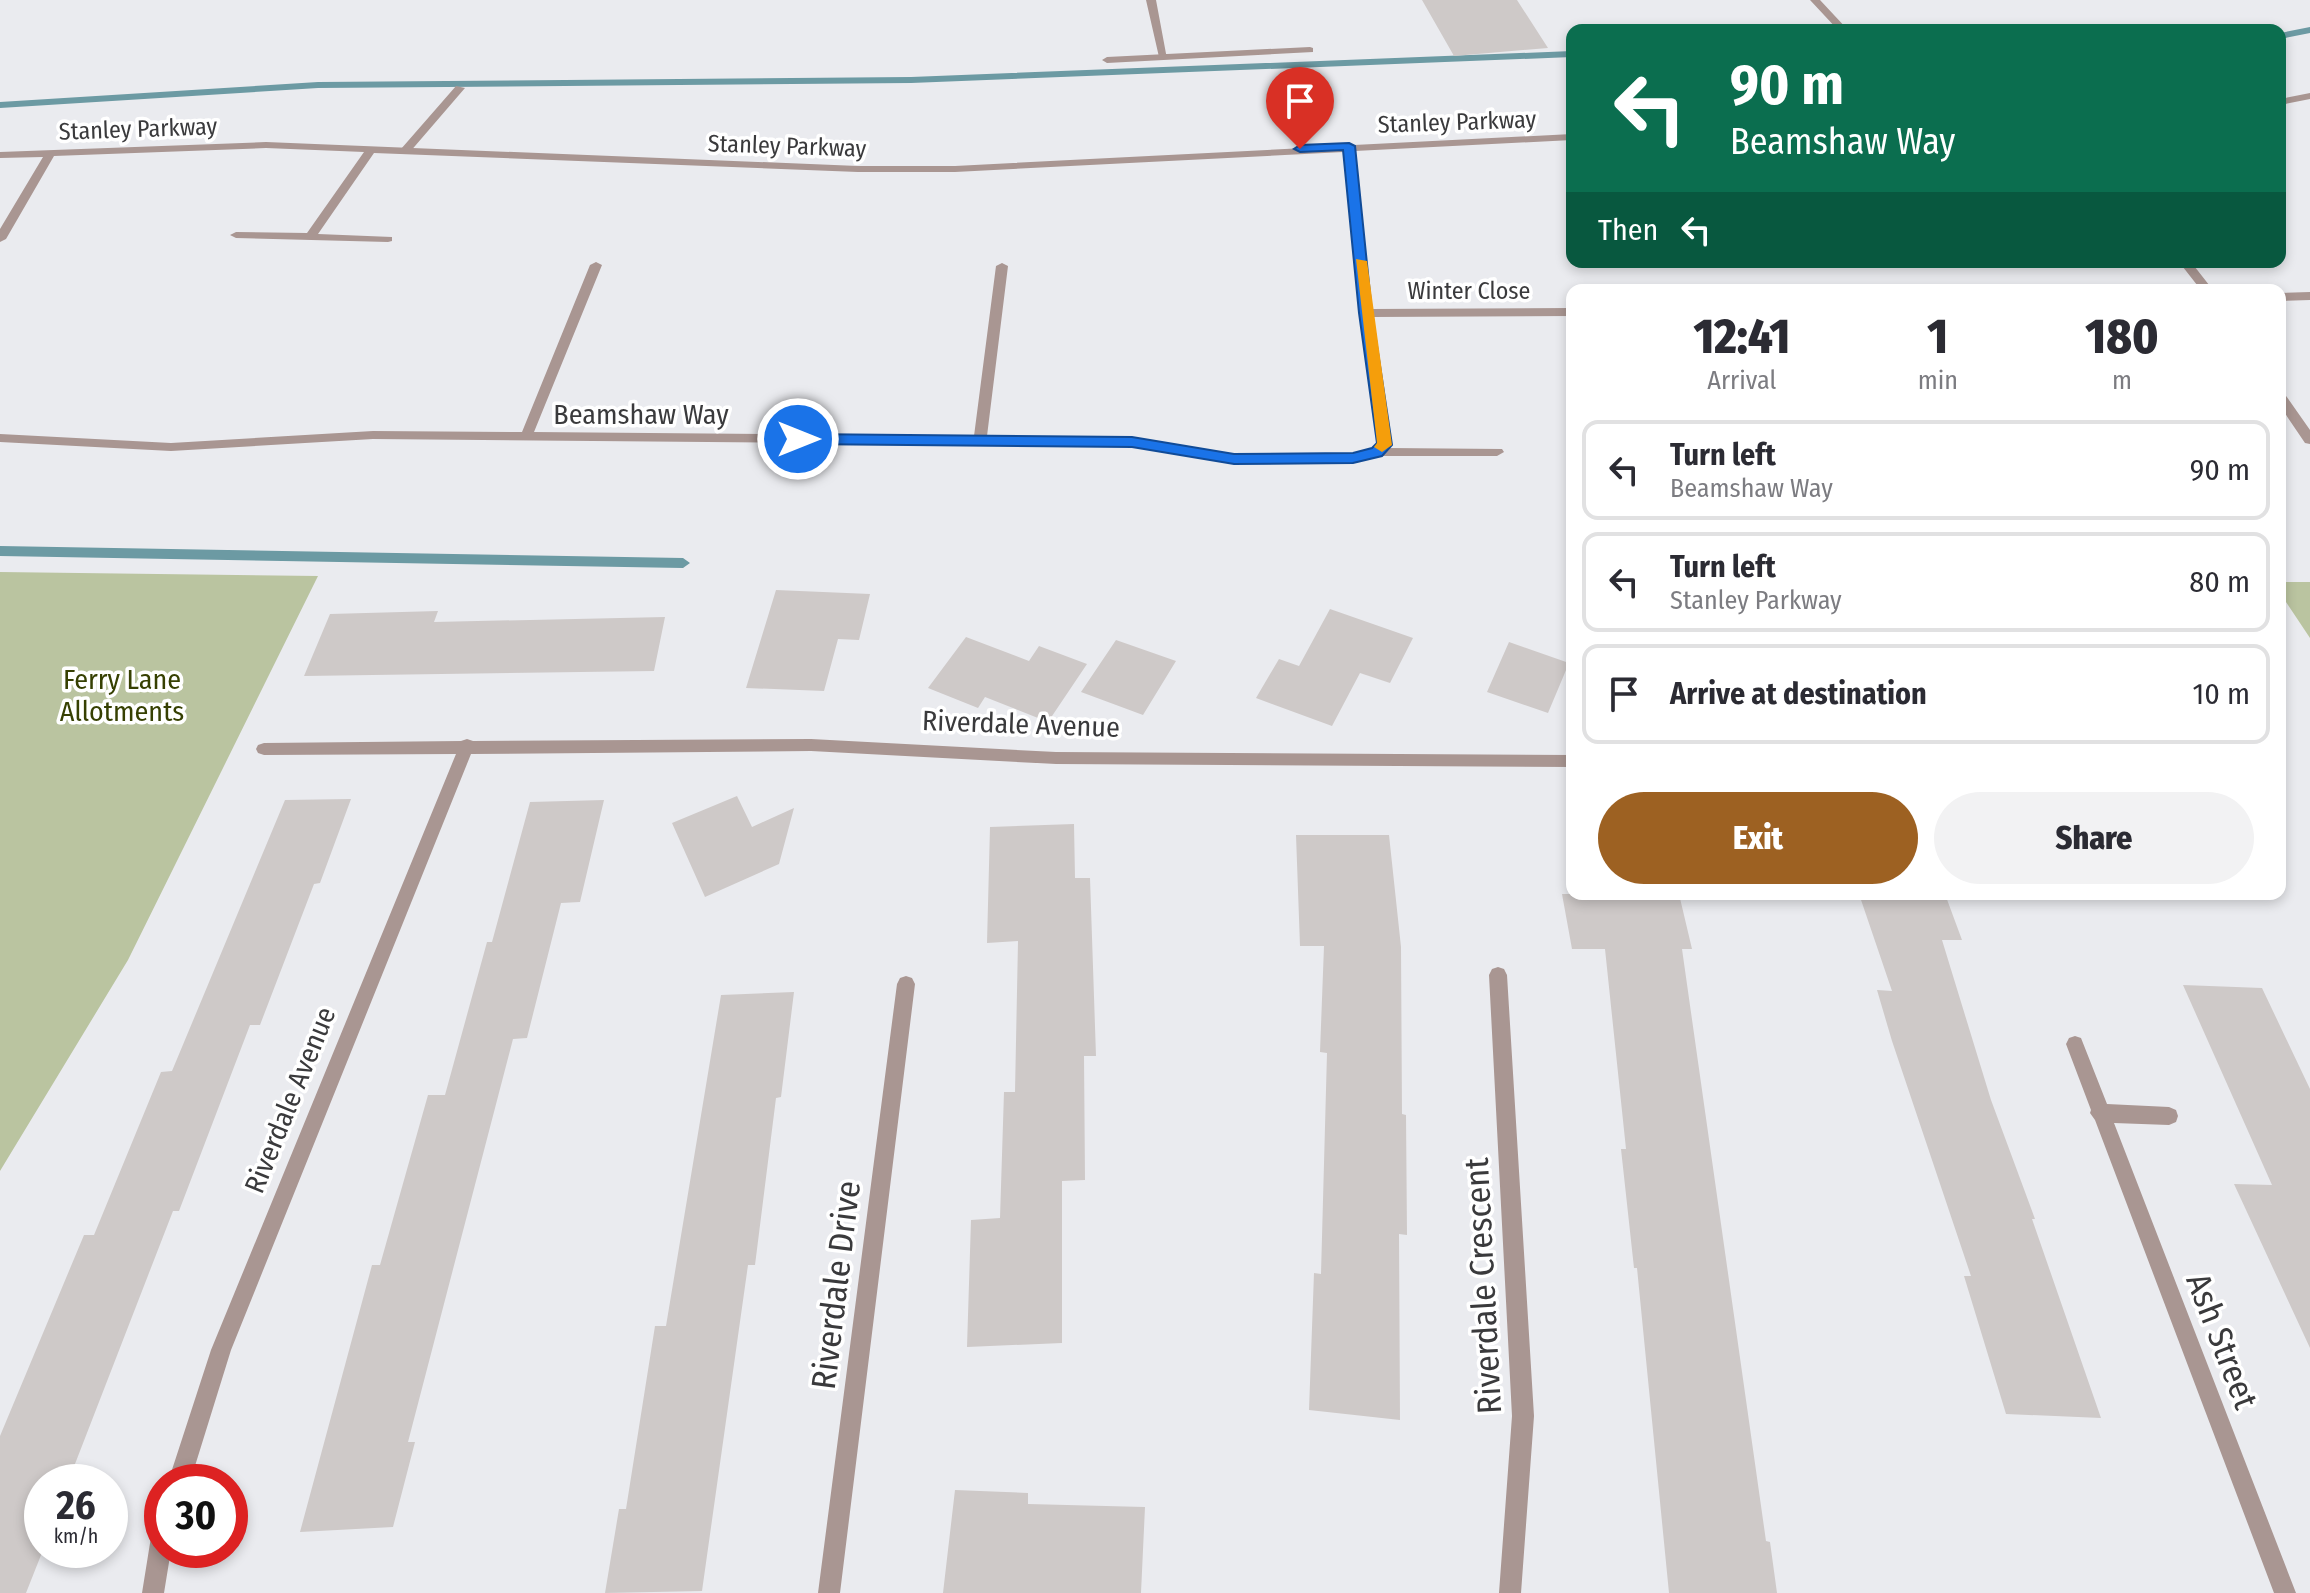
<!DOCTYPE html>
<style>
:root{--surface:#fff;--page:#f2f2f3;--text:#2b2b33;--muted:#7c7c81;--line:#e1e1e2;--accent:#9d6122}
body{margin:0;font-family:"Fira Sans Condensed",sans-serif;background:var(--page);color:var(--text);height:100vh;display:flex;flex-direction:column;font-size:30px;white-space:nowrap}
*{box-sizing:border-box;margin:0}
p{font-size:26px;color:var(--muted)}
.icon{flex:none;width:44px;height:44px;fill:none;stroke:currentColor;stroke-width:2;stroke-linecap:round;stroke-linejoin:round}
.map{position:relative;flex:1;overflow:hidden}
.side{position:absolute;left:1566px;top:284px;width:720px;height:616px;display:flex;flex-direction:column;background:var(--surface);border-radius:16px;box-shadow:0 4px 12px #0003}
.side>*{flex:none}
.top-card{position:absolute;left:1566px;top:24px;width:720px;height:244px;border-radius:16px;box-shadow:0 4px 12px #0003;background:#0b6e4f;color:#fff;overflow:hidden}
.speed{position:absolute;left:24px;top:1464px;display:flex;gap:16px;font-size:40px;font-weight:700;text-align:center}
.speed>*{display:grid;place-content:center;width:104px;height:104px;border-radius:50%;background:var(--surface);box-shadow:0 4px 12px #0003;line-height:1}
.speed small{font-size:20px;font-weight:400}
.speed .limit{border:12px solid #d22;background:#fff;color:#111}
.pin{position:absolute;display:grid;place-items:center;width:68px;height:68px;color:#fff;margin:-82px -34px;border-radius:50% 50% 50% 0;rotate:-45deg;box-shadow:0 0 8px #0007}
.pin .icon{rotate:45deg}
.me{position:absolute;width:88px;margin:-44px;rotate:90deg;stroke-linejoin:round;filter:drop-shadow(0 0 6px #0008)}
.turn{display:flex;align-items:center;gap:28px;height:168px;padding:0 32px;font-size:36px}
.turn .icon{width:104px;height:104px;stroke-width:2.5}
.turn b{display:block;font-size:56px;line-height:68px}
.then{display:flex;align-items:center;height:76px;padding:0 32px;background:#0003;gap:16px;font-size:30px}
.eta{display:flex;justify-content:space-evenly;align-items:center;height:136px;text-align:center}
.eta b{font-size:48px;font-weight:800;line-height:56px}
.action{display:flex;gap:16px;margin-top:auto;padding:16px 32px}
.action a{flex:1;height:92px;border-radius:48px;background:var(--accent);color:#fff;font-size:32px;font-weight:800;line-height:92px;text-align:center}
.action a+a{background:var(--page);color:var(--text)}
ul{padding:0;list-style:none}
li{display:flex;align-items:center;gap:24px;height:100px;margin:0 16px 12px;padding:0 16px;border:4px solid var(--line);border-radius:16px}
li div{flex:1}
li b{display:block;font-size:30px}
li em{font-style:normal}
.map>svg:first-child{display:block}
.green{fill:#bac4a0}
.lines{fill:none;stroke-linecap:round;stroke-linejoin:round}
.stream{fill:#6c9aa3;fill-rule:evenodd}
.building{fill:#cec9c8}
.lane{fill:#a99692;fill-rule:evenodd}
.street{fill:#a99692;fill-rule:evenodd}
.route{fill:#1a73e8;stroke:#114b97;stroke-width:2}
.slow{fill:#f59e0b}
.labels{text-anchor:middle;dominant-baseline:central;stroke-width:7;stroke-linejoin:round;paint-order:stroke}
.far-street-label{font-size:24px;fill:#3a3a3c;stroke:#fff}
.street-label{font-size:28px;fill:#3a3a3c;stroke:#fff}
.park-label{font-size:28px;fill:#364002;stroke:#fff}
.near-street-label{font-size:34px;fill:#3a3a3c;stroke:#fff}
</style>
<div class="map">
<svg width="2310" height="1593" viewBox="0 0 2310 1593">
<rect width="100%" height="100%" fill="#eaebef"/>
<!-- green -->
<path class="green" d="M0,572L318,576L128,960L0,1171Z
M2280,582H2310V638L2280,593Z"/>
<g class="lines">
<!-- stream -->
<path class="stream" d="M2310,27V33L2280,39V33Z
M1572,51V57L911,83L318,88L0,108V102L318,82L911,77Z
M0,546L683,558L690,563L683,568L0,556Z"/>
</g>
<!-- building -->
<path class="building" d="M1422,0H1517L1548,48L1454,56Z
M776,590L870,594L859,640L838,639L824,691L746,688Z
M1330,609L1413,638L1390,683L1360,673L1332,726L1256,698L1279,659L1299,666Z
M438,611L434,622L665,617L654,671L304,676L330,614Z
M966,637L1029,661L1039,646L1087,664L1048,722L985,697L978,708L928,688Z
M1116,640L1176,661L1143,715L1081,692Z
M1509,642L1569,663L1548,713L1487,692Z
M737,796L752,827L794,808L779,864L705,897L672,823Z
M351,799L320,883L314,884L260,1025H250L179,1211H173L68,1482H42L43,1550L26,1593H0V1436L84,1235H94L161,1072L172,1071L285,800Z
M604,800L580,902L561,903L527,1038L513,1039L408,1442H415L393,1527L300,1532L372,1265H380L428,1095H445L487,942H492L530,802Z
M1074,824L1075,878H1090L1096,1056H1084L1085,1180L1062,1181V1343L967,1347L971,1220L1000,1218L1004,1092H1015L1018,941L987,943L990,827Z
M1296,835H1389L1401,947L1402,1114L1406,1115L1407,1235L1399,1234L1400,1420L1309,1410L1314,1273L1321,1274L1327,1053L1320,1052L1324,946H1300Z
M1562,894H1679L1692,949H1682L1766,1541L1770,1542L1777,1593H1669L1637,1268H1634L1621,1149H1626L1605,949H1572Z
M1859,894H1945L1962,940H1942L1991,1100L2035,1219H2032L2101,1418L2006,1414L1964,1276H1971L1892,1041L1877,990L1892,991Z
M2183,985L2262,988L2310,1089V1348L2234,1184L2272,1185Z
M794,992L781,1097L776,1098L755,1265H748L702,1591L605,1593L619,1509H626L655,1326H666L721,995Z
M955,1490L1028,1493V1504L1145,1507L1141,1593H943Z"/>
<g class="lines">
<!-- lane -->
<path class="lane" d="M1810,0H1820L1848,30H1838Z
M1310,47L1313,48V52L1107,63L1102,60L1107,57Z
M456,86L465,88L409,153H401V149Z"/>
<!-- street -->
<path class="street" d="M1146,0H1156L1167,59L1159,57Z
M2310,93V99L2280,105V99Z
M1572,134V140L1355,151L1371,309L1572,308V316L1372,317L1389,448L1502,449L1504,452L1497,456H1377L1353,462L1234,463L1132,446L373,439L171,451L0,442V434L171,443L373,431L522,432L590,265L596,262L602,265L534,432L974,436L996,266L1002,263L1008,266L987,436L1132,438L1234,455L1353,454L1373,449L1377,444L1359,313L1344,152L955,172H858L374,153L318,234L392,237V241L388,242L236,238L230,235L236,232L307,233L364,152L266,148L54,156L6,239L0,242V229L43,157L0,158V152L266,142L858,166H955L1344,146L1349,143L1354,145Z
M2179,262H2191L2213,290H2201Z
M2310,292V300L2280,301V293Z
M2280,392L2284,393L2310,430V444L2305,443L2280,406Z
M467,739L473,741L811,739L1056,752L1572,755V767L1056,764L811,751L471,754L231,1350L190,1482H168L211,1350L456,754L264,755L258,753L256,749L258,745L264,743L461,741Z
M1498,967L1504,969L1507,975L1534,1416L1521,1593H1499L1512,1416L1489,975L1492,969Z
M906,976L912,978L915,984L840,1593H818L897,984L900,978Z
M2075,1036L2081,1038L2107,1104L2169,1107L2176,1110L2178,1116L2176,1122L2169,1125L2114,1123L2296,1593H2274L2095,1120L2090,1113L2091,1110L2066,1044L2069,1038Z
M162,1526V1550H171L164,1593H142L151,1537L154,1529Z"/>
</g>
<!-- route -->
<path class="route" d="M1349,143L1355,146L1372,313L1392,445L1382,456L1353,463L1234,464L1132,447L798,444L791,439L798,434L1132,437L1234,454L1353,453L1372,448L1377,443L1359,313L1343,150L1300,152L1294,149L1300,145Z"/>
<!-- slow -->
<path class="slow" d="M1356,259L1367,261L1392,445L1382,452L1374,447L1377,443Z"/>
<g class="labels">
<!-- far-street labels -->
<g class="far-street-label">
<text transform="translate(1457 122) rotate(-2)">Stanley Parkway</text>
<text transform="translate(138 129) rotate(-2)">Stanley Parkway</text>
<text transform="translate(787 146) rotate(2)">Stanley Parkway</text>
<text x="1469" y="291">Winter Close</text>
</g>
<!-- street labels -->
<g class="street-label">
<text x="641" y="414">Beamshaw Way</text>
<text transform="translate(1021 724) rotate(2)">Riverdale Avenue</text>
<text transform="translate(290 1100) rotate(-68)">Riverdale Avenue</text>
</g>
<!-- park labels -->
<g class="park-label">
<text x="122" y="679">Ferry Lane<tspan x="122" dy="32">Allotments</tspan></text>
</g>
<!-- near-street labels -->
<g class="near-street-label">
<text transform="translate(836 1285) rotate(-83)">Riverdale Drive</text>
<text transform="translate(1483 1286) rotate(-93)">Riverdale Crescent</text>
<text transform="translate(2222 1341) rotate(69)">Ash Street</text>
</g>
</g>
</svg>
<div class="speed"><div>26<small>km/h</small></div><div class="limit">30</div></div>
<div class="pin" style="left:1300px;top:149px;background:#d93025"><svg class="icon" aria-label="arrive" viewBox="0 0 24 24"><path d="M6 21V4h12l-3 4 3 4H6"/></svg></div>
<svg class="me" style="left:798px;top:439px" viewBox="-20 -20 40 40"><circle r="17" fill="#1a73e8" stroke="#fff" stroke-width="3"/><path d="M0-11L8 9 0 5-8 9z" fill="#fff"/></svg>
<div class="top-card">
<div class="turn"><svg class="icon" aria-label="left" viewBox="0 0 24 24"><path d="M17 20v-9H6M10 6l-5 5 5 5"/></svg><div><b>90 m</b>Beamshaw Way</div></div>
<div class="then">Then<svg class="icon" aria-label="left" viewBox="0 0 24 24"><path d="M17 20v-9H6M10 6l-5 5 5 5"/></svg></div>
</div>
<section class="side">
<div class="eta">
<div><b>12:41</b><p>Arrival</p></div>
<div><b>1</b><p>min</p></div>
<div><b>180</b><p>m</p></div>
</div>
<ul>
<li><svg class="icon" aria-label="left" viewBox="0 0 24 24"><path d="M17 20v-9H6M10 6l-5 5 5 5"/></svg><div><b>Turn left</b><p>Beamshaw Way</p></div><em>90 m</em></li>
<li><svg class="icon" aria-label="left" viewBox="0 0 24 24"><path d="M17 20v-9H6M10 6l-5 5 5 5"/></svg><div><b>Turn left</b><p>Stanley Parkway</p></div><em>80 m</em></li>
<li><svg class="icon" aria-label="arrive" viewBox="0 0 24 24"><path d="M6 21V4h12l-3 4 3 4H6"/></svg><div><b>Arrive at destination</b></div><em>10 m</em></li>
</ul>
<div class="action"><a>Exit</a><a>Share</a></div>
</section>
</div>
